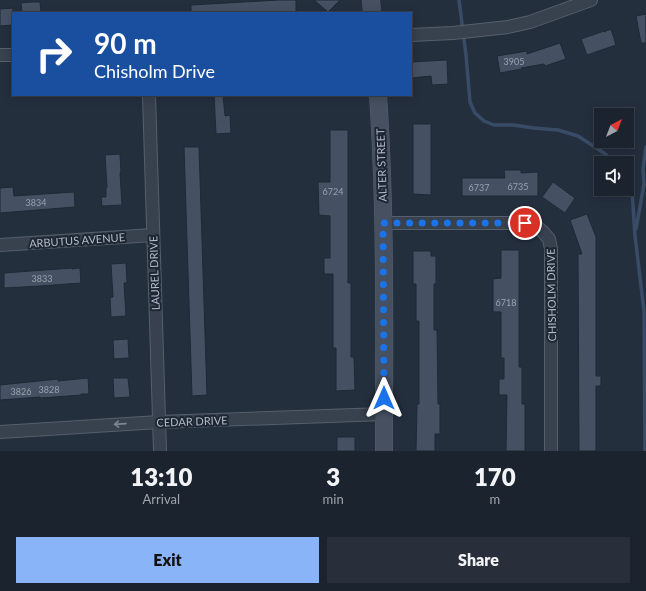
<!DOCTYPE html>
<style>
:root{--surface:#1b232e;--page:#282f3a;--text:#f1f3f6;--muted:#a0a4aa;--line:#39404a;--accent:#8ab4f8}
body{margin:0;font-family:Lato,sans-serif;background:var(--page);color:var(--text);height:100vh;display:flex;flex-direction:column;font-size:15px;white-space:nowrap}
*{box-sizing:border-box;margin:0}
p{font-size:13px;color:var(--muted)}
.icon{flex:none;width:22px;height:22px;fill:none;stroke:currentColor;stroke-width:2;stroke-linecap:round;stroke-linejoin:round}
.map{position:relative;height:451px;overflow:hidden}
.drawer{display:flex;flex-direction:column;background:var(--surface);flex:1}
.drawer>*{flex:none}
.guide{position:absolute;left:12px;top:12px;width:400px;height:84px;border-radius:0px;box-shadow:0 2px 10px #0003,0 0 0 1px var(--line);background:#1a4fa0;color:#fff;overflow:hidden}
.needle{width:26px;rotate:42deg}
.fabs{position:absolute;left:594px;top:108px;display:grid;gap:8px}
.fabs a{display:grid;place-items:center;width:40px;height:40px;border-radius:0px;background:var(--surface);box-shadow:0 2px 10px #0003,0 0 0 1px var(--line);font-size:20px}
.pin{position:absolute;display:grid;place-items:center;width:34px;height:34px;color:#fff;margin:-17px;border:2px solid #fff;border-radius:50%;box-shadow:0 1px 4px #0007}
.me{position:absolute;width:44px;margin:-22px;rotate:0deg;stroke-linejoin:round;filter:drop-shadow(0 0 3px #0008)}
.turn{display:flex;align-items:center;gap:14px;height:84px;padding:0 16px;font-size:18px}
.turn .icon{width:52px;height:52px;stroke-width:2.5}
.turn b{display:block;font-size:28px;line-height:34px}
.eta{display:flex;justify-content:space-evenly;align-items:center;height:68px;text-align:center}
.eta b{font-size:24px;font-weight:800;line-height:28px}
.primary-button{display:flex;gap:8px;margin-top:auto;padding:8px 16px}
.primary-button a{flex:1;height:46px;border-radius:0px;background:var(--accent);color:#111;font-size:16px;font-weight:800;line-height:46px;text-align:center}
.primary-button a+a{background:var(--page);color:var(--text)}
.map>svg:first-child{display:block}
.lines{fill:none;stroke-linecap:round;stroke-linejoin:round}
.stream{stroke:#394c67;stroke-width:3.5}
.building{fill:#455162;stroke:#1f2835}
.street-casing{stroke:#565f6c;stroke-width:14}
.secondary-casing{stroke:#565f6c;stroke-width:18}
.street{stroke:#38414e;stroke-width:12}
.secondary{stroke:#465061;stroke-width:17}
.oneway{stroke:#7c8592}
.route{stroke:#1a73e8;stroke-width:7;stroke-dasharray:0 12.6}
.labels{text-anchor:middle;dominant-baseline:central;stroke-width:4;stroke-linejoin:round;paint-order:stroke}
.number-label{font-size:9px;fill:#98a1af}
.street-label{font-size:11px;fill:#b4bcc9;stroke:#1d2633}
</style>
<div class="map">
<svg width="646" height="451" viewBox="0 0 646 451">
<rect width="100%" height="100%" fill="#242f3e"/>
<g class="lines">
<!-- stream -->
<path class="stream" d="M459,0L466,55L470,102L475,113L484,121L494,125H513L534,128L558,130L578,136L604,153L616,163
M627,181L632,190L635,236L644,311L645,451
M636,229L644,184L643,169L646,147"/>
</g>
<!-- building -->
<path class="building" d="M279,0H296V13H191V5Z
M314,0H340L328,12Z
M33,2H40L41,13H22L21,3Z
M13,8V24H12V25L0,26V9Z
M646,14V43H641L636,16Z
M611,29L616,45L587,55L581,39L604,31V32Z
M560,43L566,59L545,66L544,64L521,68L522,69L500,73L497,56L527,51V54Z
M447,60L448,84L432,85L431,76L411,78V62Z
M214,95H223L225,116L230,115L231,133L216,134Z
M413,124H431V195L413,194Z
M330,130H348V283H351V357H354L355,390L336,391V348H333V274H324V258H330V216L319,215L318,182H330Z
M184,147H199L207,395L192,396Z
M120,154L121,173H120L122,205L102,206L101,197H106V188L107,187L105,155Z
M504,170H521V173L538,172V196H462V178H505Z
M553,182L575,198L565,213L542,197Z
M13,187L14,196L74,192L75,207L0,213V188Z
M587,214L596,237V376H601V386H596V451H579L578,254H582L570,220Z
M501,250H519V367H522V404H525V451H506L507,395H499V379H504V358H501V312H493V279L501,278Z
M413,251H431V256H436V284H434V330H437L438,404H440V434H435V451H416L417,404H419V321H416V284H413Z
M126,263L127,283H124L126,316L111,317L110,298L113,297L111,264Z
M72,268V269L80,268L81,283L40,286L4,288V273Z
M128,339L129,358L114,359L113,340Z
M88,378L89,394H81V395L41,398L40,397L0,400V385L58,379V381Z
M113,378H128L130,397L114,398Z
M337,437H355V451H337Z"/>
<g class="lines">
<defs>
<path id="street" d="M411,35L453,33L508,27L530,22L591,0
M0,55H13
M149,95L160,451
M383,223H525L535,225L543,232L549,239L551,249V451
M0,245L153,235
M0,432L159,422L384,414"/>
<path id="secondary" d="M371,0L372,13
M378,95C386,213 384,332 384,451"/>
</defs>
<!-- street casing -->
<use href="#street" class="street-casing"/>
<!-- secondary casing -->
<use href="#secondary" class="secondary-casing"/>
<!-- street -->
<use href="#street" class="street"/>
<!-- secondary -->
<use href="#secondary" class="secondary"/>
</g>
<!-- one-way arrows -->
<defs><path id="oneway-shaft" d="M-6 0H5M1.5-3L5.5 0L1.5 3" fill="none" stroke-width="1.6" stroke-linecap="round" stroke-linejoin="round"/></defs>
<use class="oneway" href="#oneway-shaft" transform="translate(120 424) rotate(176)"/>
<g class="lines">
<!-- route -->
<path class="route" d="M384,398L383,223H525"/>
</g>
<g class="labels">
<!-- number labels -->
<g class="number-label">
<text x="514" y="61">3905</text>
<text x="518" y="186">6735</text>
<text x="479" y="187">6737</text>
<text x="333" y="191">6724</text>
<text x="36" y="202">3834</text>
<text x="42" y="278">3833</text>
<text x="506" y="302">6718</text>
<text x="49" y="389">3828</text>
<text x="21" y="391">3826</text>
</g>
<!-- street labels -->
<g class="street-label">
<text transform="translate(381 165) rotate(-92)">ALTER STREET</text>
<text transform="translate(77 240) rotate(-4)">ARBUTUS AVENUE</text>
<text transform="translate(154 273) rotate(-92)">LAUREL DRIVE</text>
<text transform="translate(551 295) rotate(-91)">CHISHOLM DRIVE</text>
<text transform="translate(192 421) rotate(-2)">CEDAR DRIVE</text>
</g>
</g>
</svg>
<div class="fabs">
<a><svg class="needle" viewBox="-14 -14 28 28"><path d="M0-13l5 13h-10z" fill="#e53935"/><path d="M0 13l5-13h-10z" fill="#a0a4aa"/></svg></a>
<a><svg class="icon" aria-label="sound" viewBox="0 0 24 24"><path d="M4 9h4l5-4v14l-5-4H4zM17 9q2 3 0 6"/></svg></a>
</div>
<div class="pin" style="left:525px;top:223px;background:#d93025"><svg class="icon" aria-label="arrive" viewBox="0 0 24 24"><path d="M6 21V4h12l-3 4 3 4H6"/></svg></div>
<svg class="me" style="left:384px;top:398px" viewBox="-20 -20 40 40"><path d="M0-17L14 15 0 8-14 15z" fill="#1a73e8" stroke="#fff" stroke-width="4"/></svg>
<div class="guide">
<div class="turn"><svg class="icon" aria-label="right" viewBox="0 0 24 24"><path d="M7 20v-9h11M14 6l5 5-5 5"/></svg><div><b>90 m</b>Chisholm Drive</div></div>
</div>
</div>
<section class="drawer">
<div class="eta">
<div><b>13:10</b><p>Arrival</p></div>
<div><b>3</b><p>min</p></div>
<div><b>170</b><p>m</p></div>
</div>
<div class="primary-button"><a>Exit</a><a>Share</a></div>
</section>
